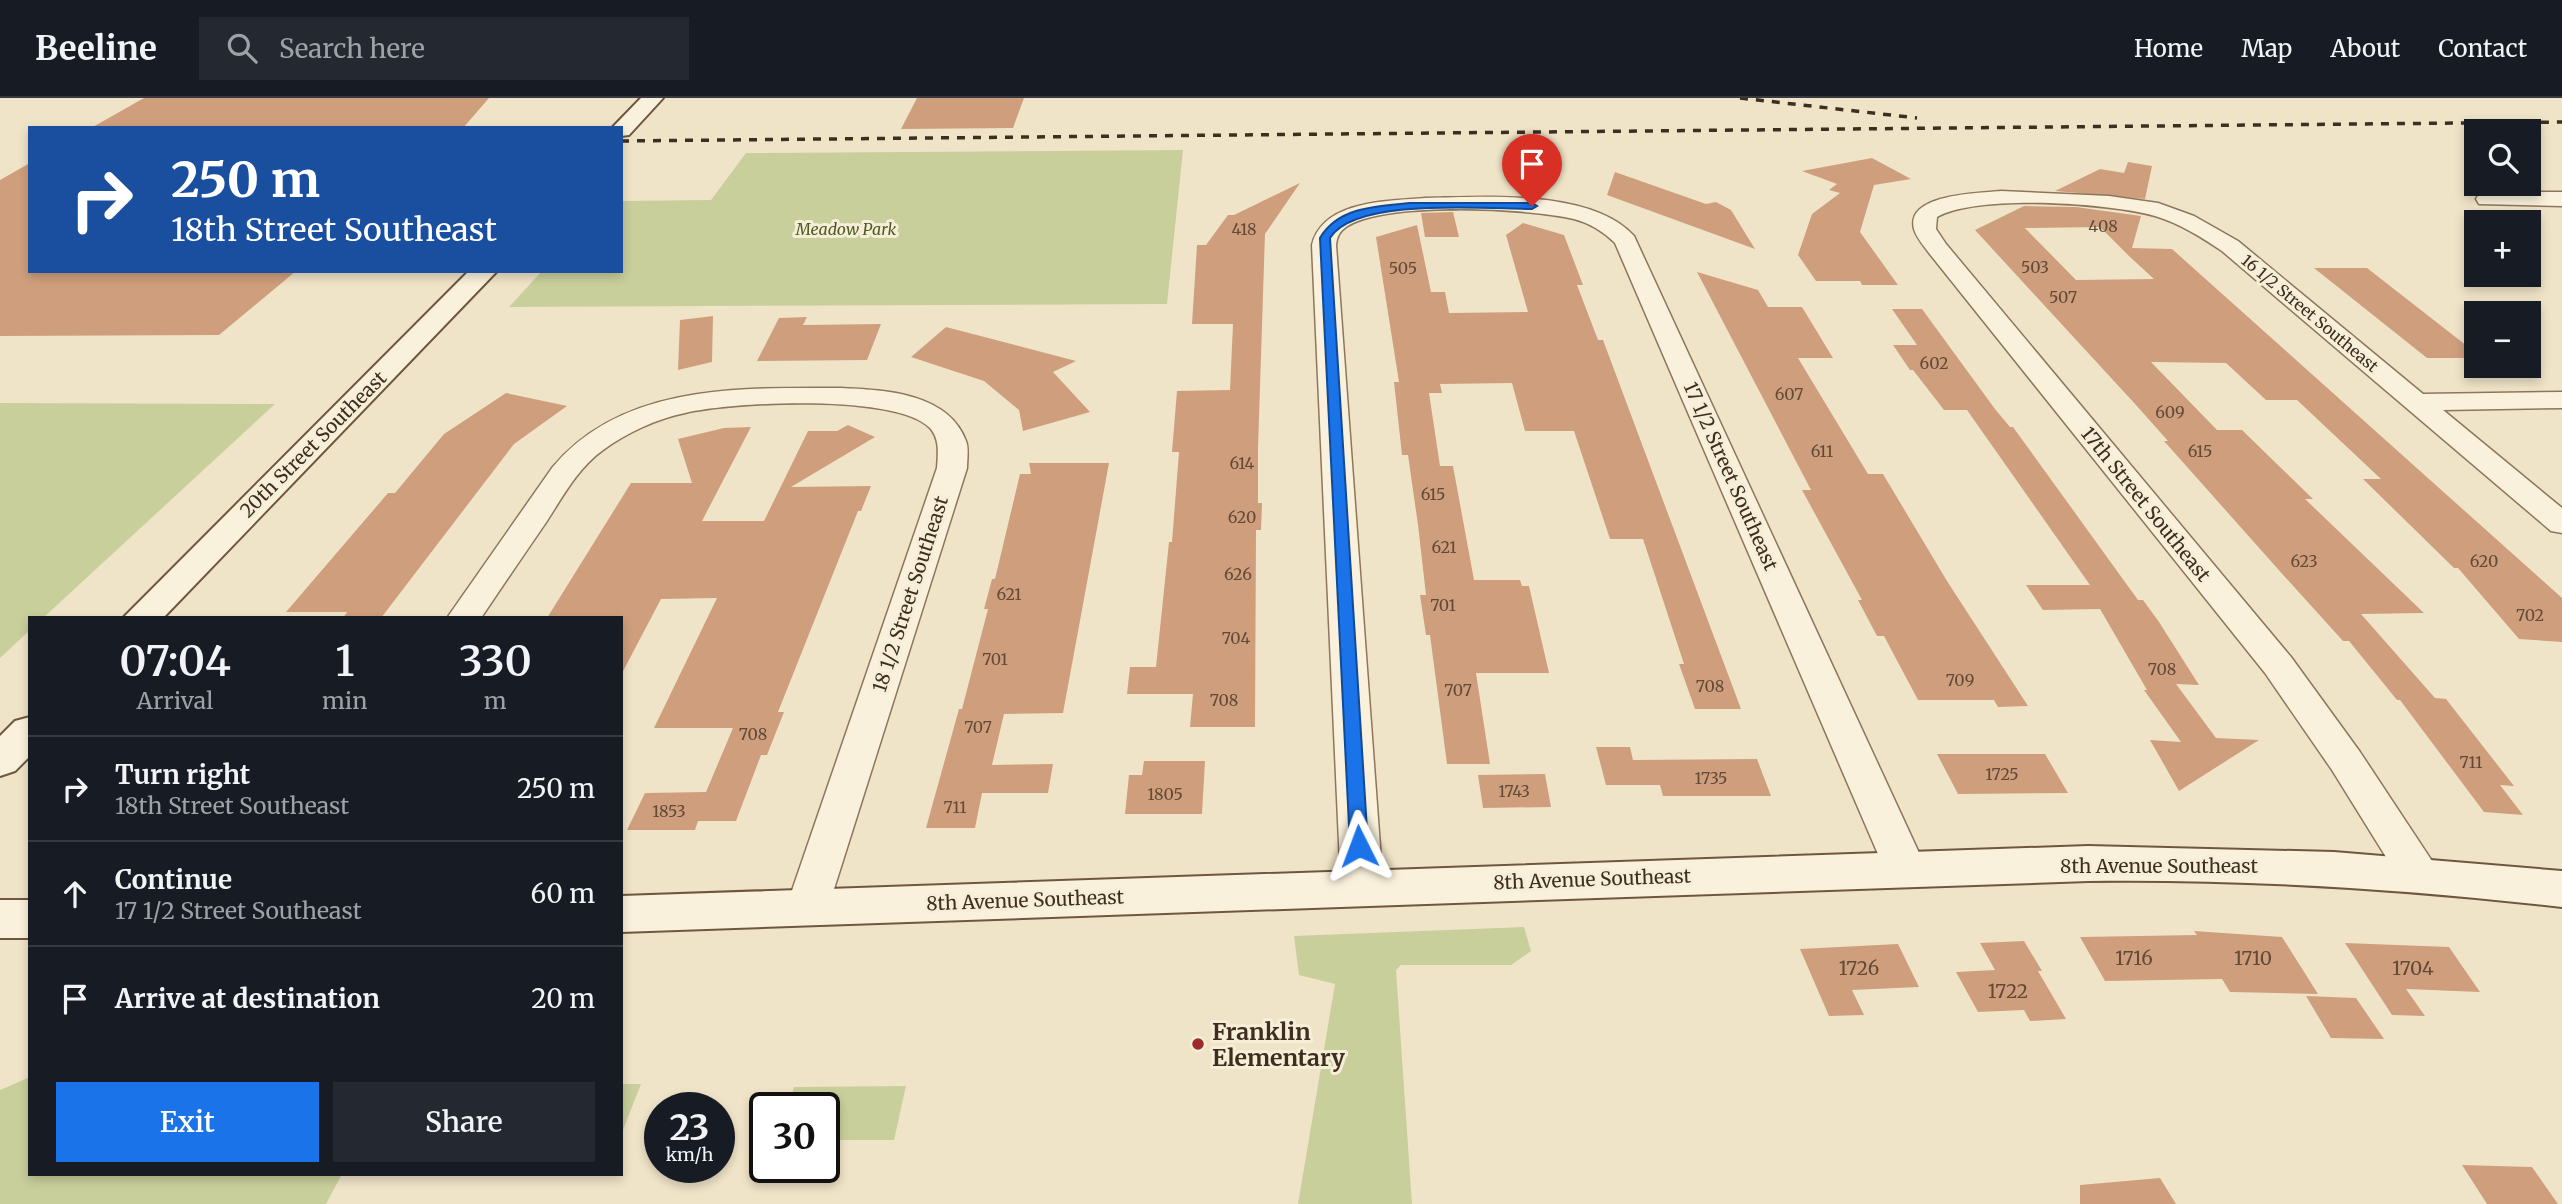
<!DOCTYPE html>
<meta charset="utf-8">
<style>
:root{--surface:#171b24;--page:#242831;--text:#f1f3f6;--muted:#9ea1a6;--line:#363941;--accent:#1a73e8}
body{margin:0;font-family:Merriweather,serif;background:var(--page);color:var(--text);height:100vh;display:flex;flex-direction:column;font-size:26px;white-space:nowrap}
*{box-sizing:border-box;margin:0}
p{font-size:23px;color:var(--muted)}
.icon{flex:none;width:38px;height:38px;fill:none;stroke:currentColor;stroke-width:2;stroke-linecap:round;stroke-linejoin:round}
.map{position:relative;flex:1;overflow:hidden}
.panel{position:absolute;left:28px;top:518px;width:595px;height:560px;display:flex;flex-direction:column;background:var(--surface);border-radius:0px;box-shadow:0 4px 10px #0003}
.panel>*{flex:none}
.hud{position:absolute;left:28px;top:28px;width:595px;height:147px;border-radius:0px;box-shadow:0 4px 10px #0003;background:#1a4fa0;color:#fff;overflow:hidden}
.buttons{position:absolute;left:2464px;top:21px;display:grid;gap:14px}
.buttons a{display:grid;place-items:center;width:77px;height:77px;border-radius:0px;background:var(--surface);box-shadow:0 4px 10px #0003;font-size:35px}
.speed{position:absolute;left:644px;top:994px;display:flex;gap:14px;font-size:35px;font-weight:700;text-align:center}
.speed>*{display:grid;place-content:center;width:91px;height:91px;border-radius:50%;background:var(--surface);box-shadow:0 4px 10px #0003;line-height:1}
.speed small{font-size:18px;font-weight:400}
.speed .limit{border:4px solid #111;border-radius:10px;background:#fff;color:#111}
.pin{position:absolute;display:grid;place-items:center;width:60px;height:60px;color:#fff;margin:-72px -30px;border-radius:50% 50% 50% 0;rotate:-45deg;box-shadow:0 0 7px #0007}
.pin .icon{rotate:45deg}
.me{position:absolute;width:77px;margin:-38px;rotate:357deg;stroke-linejoin:round;filter:drop-shadow(0 0 5px #0008)}
.turn{display:flex;align-items:center;gap:24px;height:147px;padding:0 28px;font-size:32px}
.turn .icon{width:91px;height:91px;stroke-width:2.5}
.turn b{display:block;font-size:49px;line-height:60px}
.eta{display:flex;justify-content:space-evenly;align-items:center;height:119px;text-align:center}
.eta b{font-size:42px;font-weight:600;line-height:49px}
.button{display:flex;gap:14px;margin-top:auto;padding:14px 28px}
.button a{flex:1;height:80px;border-radius:0px;background:var(--accent);color:#fff;font-size:28px;font-weight:600;line-height:80px;text-align:center}
.button a+a{background:var(--page);color:var(--text)}
ul{padding:0;list-style:none}
li{display:flex;align-items:center;gap:21px;height:105px;padding:0 28px;border-top:2px solid var(--line)}
li div{flex:1}
li b{display:block;font-size:26px}
li em{font-style:normal}
header{display:flex;align-items:center;gap:42px;box-sizing:border-box;height:98px;padding:0 35px;background:var(--surface);border-bottom:2px solid var(--line)}
header strong{font-size:33px}
nav{display:flex;gap:38px;margin-inline-start:auto;font-size:24px}
.search{width:490px;height:63px;background:var(--page);display:flex;align-items:center;gap:18px;box-sizing:border-box;padding:0 24px;border-radius:0px;color:var(--muted);font-size:26px}
.map>svg:first-child{display:block}
.green{fill:#c9cf9b}
.building{fill:#cf9f7d;fill-rule:evenodd}
.lines{fill:none;stroke-linecap:round;stroke-linejoin:round}
.street-casing{stroke:#8d765c;stroke-width:3}
.secondary-casing{stroke:#6f573f;stroke-width:4}
.street{fill:#faf1dc;fill-rule:evenodd}
.secondary{fill:#faf1dc;fill-rule:evenodd}
.rail{stroke:#3d2e20;stroke-width:3.5;stroke-dasharray:8 8;stroke-linecap:butt}
.route{fill:#1a73e8;stroke:#114b97;stroke-width:2}
.poi-dot{fill:#9e2a2b;stroke:#f7eed8;stroke-width:2.5}
.labels{text-anchor:middle;dominant-baseline:central;stroke-width:6;stroke-linejoin:round;paint-order:stroke}
.number-label{font-size:16px;fill:#624a37}
.far-park-label{font-size:16px;font-style:italic;fill:#4d5a26;stroke:#f7eed8}
.far-street-label{font-size:16px;fill:#3d2e20;stroke:#f7eed8}
.street-label{font-size:19px;fill:#3d2e20;stroke:#f7eed8}
.near-number-label{font-size:19px;fill:#624a37}
.near-poi-label{font-size:23px;font-weight:bold;fill:#3d2e20;stroke:#f7eed8;text-anchor:start}
</style>
<header>
<strong>Beeline</strong>
<div class="search"><svg class="icon" aria-label="search" viewBox="0 0 24 24"><circle cx="10" cy="10" r="6"/><path d="M15 15l6 6"/></svg>Search here</div>
<nav><a>Home</a><a>Map</a><a>About</a><a>Contact</a></nav>
</header>
<div class="map">
<svg width="2562" height="1106" viewBox="0 0 2562 1106">
<rect width="100%" height="100%" fill="#f0e4c8"/>
<!-- green -->
<path class="green" d="M1183,52L1167,206L509,209L542,173H621V103L711,102L746,55Z
M0,305L275,306L43,520H30V532L0,560Z
M1524,829L1531,853L1511,867H1401L1396,872L1412,1106H1298L1335,886L1299,877L1294,838Z
M30,979V1076H342L326,1106H0V992Z
M621,986H641L621,1037Z
M906,988L894,1042H824V1010H788L794,989Z"/>
<!-- building -->
<path class="building" d="M144,0H489L463,30H91Z
M917,0H1024L1013,30L901,31Z
M1872,60L1911,81L1874,87L1860,134L1898,187H1862L1860,183H1816L1798,157L1812,116L1840,95L1829,92L1837,86L1802,73Z
M2128,64L2152,68L2145,101L2055,93L2100,71L2124,75Z
M30,65V173H296L219,237L0,238V82Z
M1615,74L1706,106L1716,104L1731,112L1755,151L1607,97Z
M1300,85L1265,136L1258,350V405H1262L1261,432H1256L1255,629H1190L1193,596H1127L1130,569H1156L1169,444H1172L1179,354H1172L1177,293L1230,292L1233,226H1192L1197,147H1206L1228,117H1234Z
M2024,108L2076,109L2141,118L2132,150L2172,151L2562,500V544L2519,541L2458,470H2454L2363,381H2381L2297,302H2266L2226,265L2151,264L2217,332H2242L2313,401H2305L2424,515L2361,516L2435,600L2446,601L2514,688L2500,687L2523,717L2484,714L2400,602H2397L2349,543H2343L2285,479L2164,343H2168L2136,307L1975,132ZM2100,129L2130,159L2154,181L2076,182L2025,130Z
M1453,114L1459,139H1425L1421,115Z
M1523,125L1564,137L1583,187H1577L1598,242H1603L1741,611H1695L1679,566H1684L1643,441H1610L1574,333H1525L1512,285L1440,286L1442,295H1429L1440,368H1453L1474,482H1520L1522,488H1529L1549,575H1476L1490,666H1447L1430,537H1426L1420,497H1426L1418,427L1408,357H1402L1394,284H1399L1376,139L1417,127L1431,194H1445L1449,215L1528,214L1506,137Z
M2314,170H2367L2476,255V260H2427Z
M1697,174L1758,192L1768,209H1802L1833,260H1798L1868,376H1883L1947,483L2028,608L1998,609L1994,602H1918L1884,538H1877L1858,502H1862L1802,392H1811Z
M1892,211H1922L1995,311L2010,329H2013L2138,502H2143L2159,524L2199,587L2176,586L2216,640L2259,642L2179,693L2150,642L2181,644L2144,592H2147L2100,511L2043,512L2026,487H2090L1967,312H1944L1913,272H1910L1893,247H1917Z
M713,218L712,264L678,272L680,222Z
M807,219L803,227L881,226L867,262L757,263L779,220Z
M946,229L1076,263L1053,274L1090,314L1023,333L1019,312L984,283L911,259Z
M506,295L567,308L514,346L381,520H343L347,514H286L388,395H395L444,336Z
M848,327L875,339L791,389L871,388L861,413H858L778,614H784L767,657H761L736,723H698L695,732H627L645,695L706,694L733,630H654L717,500L661,501L621,577V520H547L631,385H692L678,341L724,330L751,329L702,423H764L808,333H837Z
M1029,365H1109L1063,615L1004,616L992,667L1053,666L1048,695H982L975,730H926L959,611H962L988,511H984L992,481H995L1020,376H1031Z
M1596,649H1630L1633,662L1757,661L1771,698H1663L1660,687H1606Z
M1937,656H2045L2068,695L1958,696Z
M1144,663H1205L1202,716H1125L1129,677H1142Z
M1545,676L1551,709L1483,710L1478,677Z
M2194,833L2282,839L2318,896L2230,894L2222,881L2105,883L2080,839L2197,837Z
M2024,843L2042,873H2038L2066,921L2030,923L2024,912L1978,914L1956,874L1995,872L1980,845Z
M2345,845L2449,849L2480,894L2406,891L2425,918L2392,917Z
M1898,846L1919,889L1852,892L1864,917L1829,918L1800,851Z
M2306,898L2356,900L2384,941L2331,940Z
M2462,1067L2532,1069L2558,1106H2487Z
M2160,1080L2176,1106H2080V1087Z"/>
<g class="lines">
<defs>
<path id="street" d="M2001,93L2109,98L2158,105L2194,118L2238,143L2423,296L2562,294V310L2443,312L2562,410V435L2551,433L2222,153C2201,139 2179,125 2155,118C2108,105 1979,96 1937,119L1936,131L1946,146L2291,559L2360,654L2434,766L2440,777L2434,788L2419,793L2404,788L2332,672L2265,575L1929,155C1924,148 1916,139 1914,131C1905,96 1979,95 2001,93Z
M2487,94H2562V108L2479,106L2476,101L2479,96Z
M1425,100C1485,99 1591,91 1634,138L1926,770L1920,781L1905,786L1890,781L1884,770L1615,145C1604,134 1590,125 1574,121C1528,110 1385,103 1346,129C1339,134 1337,139 1336,147L1383,789L1377,800L1362,805L1347,800L1341,789L1312,147C1323,102 1389,103 1425,100Z
M841,290C883,292 948,294 966,343C969,350 967,362 967,370L828,810L822,822L807,827L792,822L786,810L937,370C938,356 940,341 930,330C896,295 731,304 685,315C656,321 626,335 603,352C578,370 563,398 547,423C525,455 503,487 481,520H447L552,370C622,285 741,290 841,290Z"/>
<path id="secondary" d="M641,0H663L629,37L621,38V30H612Z
M469,173H497L163,520H123Z
M30,619V658L15,673L0,678V638L15,623Z
M2088,748L2334,754L2562,773V809C2404,791 2246,781 2088,783L621,834V798Z
M0,802H30V840H0Z"/>
</defs>
<!-- street casing -->
<use href="#street" class="street-casing"/>
<!-- secondary casing -->
<use href="#secondary" class="secondary-casing"/>
<!-- street -->
<use href="#street" class="street"/>
<!-- secondary -->
<use href="#secondary" class="secondary"/>
<!-- rail -->
<path class="rail" d="M1740,0L1917,20
M512,30H542
M621,43L2562,24"/>
</g>
<!-- route -->
<path class="route" d="M1410,105H1532L1537,108L1532,111C1486,111 1355,99 1330,140L1368,748L1366,753H1353L1350,748L1320,140C1338,109 1377,108 1410,105Z"/>
<!-- markers -->
<circle class="poi-dot" cx="1198" cy="946" r="7"/>
<g class="labels">
<!-- number labels -->
<g class="number-label">
<text x="2103" y="128">408</text>
<text x="1244" y="131">418</text>
<text x="2035" y="169">503</text>
<text x="1403" y="170">505</text>
<text x="2063" y="199">507</text>
<text x="1934" y="265">602</text>
<text x="1789" y="296">607</text>
<text x="2170" y="314">609</text>
<text x="1822" y="353">611</text>
<text x="2200" y="353">615</text>
<text x="1242" y="365">614</text>
<text x="1433" y="396">615</text>
<text x="1242" y="419">620</text>
<text x="1444" y="449">621</text>
<text x="2304" y="463">623</text>
<text x="2484" y="463">620</text>
<text x="1238" y="476">626</text>
<text x="1009" y="496">621</text>
<text x="1443" y="507">701</text>
<text x="2530" y="517">702</text>
<text x="1236" y="540">704</text>
<text x="995" y="561">701</text>
<text x="2162" y="571">708</text>
<text x="1960" y="582">709</text>
<text x="1710" y="588">708</text>
<text x="1458" y="592">707</text>
<text x="1224" y="602">708</text>
<text x="978" y="629">707</text>
<text x="753" y="636">708</text>
<text x="2471" y="664">711</text>
<text x="2002" y="676">1725</text>
<text x="1711" y="680">1735</text>
<text x="1514" y="693">1743</text>
<text x="1165" y="696">1805</text>
<text x="955" y="709">711</text>
<text x="669" y="713">1853</text>
</g>
<!-- far-park labels -->
<g class="far-park-label">
<text x="846" y="131">Meadow Park</text>
</g>
<!-- far-street labels -->
<g class="far-street-label">
<text transform="translate(2310 215) rotate(40)">16 1/2 Street Southeast</text>
</g>
<!-- street labels -->
<g class="street-label">
<text transform="translate(313 346) rotate(-45)">20th Street Southeast</text>
<text transform="translate(1731 378) rotate(66)">17 1/2 Street Southeast</text>
<text transform="translate(2146 406) rotate(51)">17th Street Southeast</text>
<text transform="translate(910 496) rotate(-72)">18 1/2 Street Southeast</text>
<text x="2159" y="768">8th Avenue Southeast</text>
<text transform="translate(1592 781) rotate(-2)">8th Avenue Southeast</text>
<text transform="translate(1025 802) rotate(-2)">8th Avenue Southeast</text>
</g>
<!-- near-number labels -->
<g class="near-number-label">
<text x="2134" y="860">1716</text>
<text x="2253" y="860">1710</text>
<text x="1859" y="870">1726</text>
<text x="2413" y="870">1704</text>
<text x="2008" y="893">1722</text>
</g>
<!-- near-poi labels -->
<g class="near-poi-label">
<text x="1212" y="933">Franklin<tspan x="1212" dy="26">Elementary</tspan></text>
</g>
</g>
</svg>
<div class="buttons">
<a><svg class="icon" aria-label="search" viewBox="0 0 24 24"><circle cx="10" cy="10" r="6"/><path d="M15 15l6 6"/></svg></a>
<a>+</a>
<a>−</a>
</div>
<div class="speed"><div>23<small>km/h</small></div><div class="limit">30</div></div>
<div class="pin" style="left:1532px;top:108px;background:#d93025"><svg class="icon" aria-label="arrive" viewBox="0 0 24 24"><path d="M6 21V4h12l-3 4 3 4H6"/></svg></div>
<svg class="me" style="left:1359px;top:748px" viewBox="-20 -20 40 40"><path d="M0-17L14 15 0 8-14 15z" fill="#1a73e8" stroke="#fff" stroke-width="4"/></svg>
<div class="hud">
<div class="turn"><svg class="icon" aria-label="right" viewBox="0 0 24 24"><path d="M7 20v-9h11M14 6l5 5-5 5"/></svg><div><b>250 m</b>18th Street Southeast</div></div>
</div>
<section class="panel">
<div class="eta">
<div><b>07:04</b><p>Arrival</p></div>
<div><b>1</b><p>min</p></div>
<div><b>330</b><p>m</p></div>
</div>
<ul>
<li><svg class="icon" aria-label="right" viewBox="0 0 24 24"><path d="M7 20v-9h11M14 6l5 5-5 5"/></svg><div><b>Turn right</b><p>18th Street Southeast</p></div><em>250 m</em></li>
<li><svg class="icon" aria-label="ahead" viewBox="0 0 24 24"><path d="M12 20V5M6 11l6-6 6 6"/></svg><div><b>Continue</b><p>17 1/2 Street Southeast</p></div><em>60 m</em></li>
<li><svg class="icon" aria-label="arrive" viewBox="0 0 24 24"><path d="M6 21V4h12l-3 4 3 4H6"/></svg><div><b>Arrive at destination</b></div><em>20 m</em></li>
</ul>
<div class="button"><a>Exit</a><a>Share</a></div>
</section>
</div>
